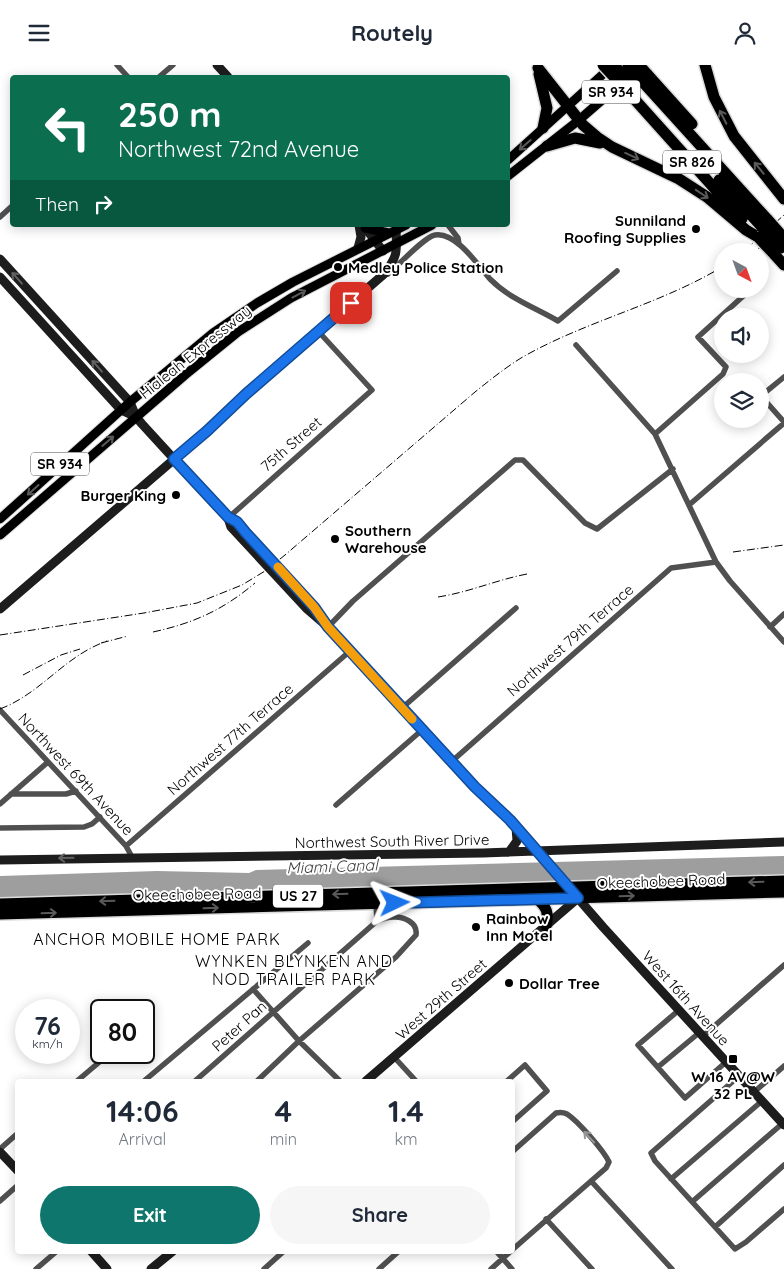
<!DOCTYPE html>
<style>
:root{--surface:#fff;--page:#f6f6f7;--text:#1f2937;--muted:#747a83;--accent:#0f766e}
body{margin:0;font-family:Quicksand,sans-serif;background:var(--page);color:var(--text);height:100vh;display:flex;flex-direction:column;font-size:19px;white-space:nowrap}
*{box-sizing:border-box;margin:0}
p{font-size:16px;color:var(--muted)}
.icon{flex:none;width:28px;height:28px;fill:none;stroke:currentColor;stroke-width:2;stroke-linecap:round;stroke-linejoin:round}
.map{position:relative;flex:1;overflow:hidden}
.details{position:absolute;left:15px;top:1014px;width:500px;height:175px;display:flex;flex-direction:column;background:var(--surface);border-radius:5px;box-shadow:0 2px 12px #0003}
.details>*{flex:none}
.guide{position:absolute;left:10px;top:10px;width:500px;height:152px;border-radius:5px;box-shadow:0 2px 12px #0003;background:#0b6e4f;color:#fff;overflow:hidden}
.needle{width:32px;rotate:139deg}
.buttons{position:absolute;left:714px;top:178px;display:grid;gap:10px}
.buttons a{display:grid;place-items:center;width:55px;height:55px;border-radius:50%;background:var(--surface);box-shadow:0 2px 12px #0003;font-size:25px}
.speed{position:absolute;left:15px;top:934px;display:flex;gap:10px;font-size:25px;font-weight:700;text-align:center}
.speed>*{display:grid;place-content:center;width:65px;height:65px;border-radius:50%;background:var(--surface);box-shadow:0 2px 12px #0003;line-height:1}
.speed small{font-size:12px;font-weight:400}
.speed .limit{border:2px solid #111;border-radius:8px;background:#fff;color:#111}
.pin{position:absolute;display:grid;place-items:center;width:42px;height:42px;color:#fff;margin:-21px;border-radius:10px;box-shadow:0 2px 8px #0006}
.me{position:absolute;width:55px;margin:-28px;rotate:88deg;stroke-linejoin:round;filter:drop-shadow(0 0 4px #0008)}
.turn{display:flex;align-items:center;gap:18px;height:105px;padding:0 25px;font-size:22px}
.turn .icon{width:65px;height:65px;stroke-width:2.5}
.turn b{display:block;font-size:35px;line-height:42px}
.then{display:flex;align-items:center;height:48px;padding:0 25px;background:#0003;gap:10px;font-size:19px}
.eta{display:flex;justify-content:space-evenly;align-items:center;height:85px;text-align:center}
.eta b{font-size:30px;font-weight:700;line-height:35px}
.primary-button{display:flex;gap:10px;margin-top:auto;padding:10px 25px}
.primary-button a{flex:1;height:58px;border-radius:30px;background:var(--accent);color:#fff;font-size:20px;font-weight:700;line-height:58px;text-align:center}
.primary-button a+a{background:var(--page);color:var(--text)}
header{display:flex;justify-content:space-between;align-items:center;height:65px;padding:0 25px;background:var(--surface);font-size:22px;font-weight:700}
.map>svg:first-child{display:block}
.water{fill:#9e9e9e}
.lines{fill:none;stroke-linecap:round;stroke-linejoin:round}
.primary-casing{stroke:#dbdbdb;stroke-width:11}
.highway-casing{stroke:#dbdbdb;stroke-width:14}
.street{stroke:#505050;stroke-width:5.5}
.secondary{stroke:#1d1d1d;stroke-width:9}
.primary{stroke:#000;stroke-width:9}
.highway{stroke:#000;stroke-width:11}
.rail{stroke:#000;stroke-width:1;stroke-dasharray:8 2.5 1 2.5;stroke-linecap:butt}
.highway-bridge-casing{stroke:#dbdbdb;stroke-width:14;stroke-linecap:butt}
.highway-bridge{stroke:#000;stroke-width:11}
.oneway{stroke:#595959}
.oneway2{stroke:#616161}
.oneway3{stroke:#969696}
.route-casing{stroke:#114b97;stroke-width:12}
.route{stroke:#1a73e8;stroke-width:9}
.slow{stroke:#f59e0b;stroke-width:9}
.poi-dot{fill:#000;stroke:#fff;stroke-width:2}
.labels{text-anchor:middle;dominant-baseline:central;stroke-width:4;stroke-linejoin:round;paint-order:stroke}
.shield{fill:#fff;stroke:#4c4c4c;stroke-width:1}
.shield-label{font-size:14px;font-weight:bold;fill:#000}
.poi-label{font-size:15px;font-weight:bold;fill:#000;stroke:#fff;text-anchor:start}
.street-label{font-size:15px;fill:#000;stroke:#fff}
.water-label{font-size:16px;font-style:italic;fill:#3f3f3f;stroke:#fff}
.neighbourhood-label{font-size:16px;letter-spacing:1px;fill:#000;stroke:#fff}
</style>
<header><svg class="icon" aria-label="menu" viewBox="0 0 24 24"><path d="M4 6h16M4 12h16M4 18h16"/></svg>Routely<svg class="icon" aria-label="person" viewBox="0 0 24 24"><circle cx="12" cy="8" r="4"/><path d="M4 21q1-7 8-7t8 7"/></svg></header>
<div class="map">
<svg width="784" height="1204" viewBox="0 0 784 1204">
<rect width="100%" height="100%" fill="#fff"/>
<!-- water -->
<path class="water" d="M784,791V812L547,816L541,819L0,834V811L157,806L249,808L256,805Z"/>
<g class="lines">
<defs>
<path id="primary" d="M508,95L611,2
M508,111L579,55L625,15
M365,163L389,168
M0,454L130,337L213,268L257,238L293,217L406,160
M0,470L185,310L238,267L291,233L432,160"/>
<path id="highway" d="M705,0L714,32L734,71L784,134
M538,3L583,60L597,72L612,82L679,114L707,132L746,165L758,172
M539,9L547,43L543,63
M647,9L692,59
M641,15L768,155
M628,27L742,154
M547,81L575,73L600,78
M719,115L762,162
M774,189L784,200
M537,834C547,842 549,848 546,861
M0,839L784,816
M0,849L784,827"/>
</defs>
<!-- primary casing -->
<use href="#primary" class="primary-casing"/>
<!-- highway casing -->
<use href="#highway" class="highway-casing"/>
<!-- street -->
<path class="street" d="M117,0L128,12
M159,12L173,0
M0,152L12,141
M448,160L458,173L459,179
M388,209C399,200 424,172 435,170C455,166 478,200 490,214C510,234 534,242 558,256L617,206
M576,280L655,369L716,497L730,516L784,577
M784,312L761,331L784,357
M655,369L723,309L726,302L698,272L751,224
M689,440L784,358
M228,453L372,325L318,266
M328,562L353,536L515,395H523L585,458L597,464L673,404
M770,562L784,549
M402,643L516,543
M0,645L126,781L132,792
M451,697L671,503L716,497
M11,729H66L76,726
M0,739L48,697
M336,740L422,665
M0,763L84,762L92,759L100,752
M126,781L350,586
M376,839L377,856
M253,924L299,976L340,1016
M679,945L638,980L685,1033L726,997
M703,971L784,900
M394,992L416,1016
M658,1002L700,967
M739,1011L651,1088L655,1096L735,1184L746,1177L784,1144
M77,1016L110,988
M144,1016L308,878
M195,1016L377,856
M257,1016L299,976L396,892L416,870C418,858 404,851 393,852C388,852 382,854 377,856
M507,1016L525,1000L547,1026L512,1057
M754,1027L784,1001
M0,1084L18,1068
M512,1087L556,1048C560,1047 563,1047 567,1049C578,1056 604,1086 609,1097L606,1103L512,1185
M671,1114L762,1036
M591,1116L672,1204
M0,1136L18,1120
M693,1136L783,1058
M546,1154L592,1204
M715,1162L784,1100
M496,1186L512,1204
M36,1204L57,1186
M264,1204L284,1186
M379,1204L399,1186
M491,1204L511,1186"/>
<!-- secondary -->
<path class="secondary" d="M217,0L228,12
M363,160L383,186
M358,183L361,172L359,160
M0,194L130,337L136,352L142,359L228,453L237,457L314,542L322,554
M0,212L121,345L136,352
M228,453L231,462L306,543L328,562L475,722L510,755L603,862L784,1060
M0,544L207,366L246,329L384,209C398,191 397,187 396,165
M509,787L517,776L516,762
M0,795L483,788L784,777
M366,1016L578,833
M0,1087L18,1106
M91,1186L107,1204
M151,1204L173,1186"/>
<!-- primary -->
<use href="#primary" class="primary"/>
<!-- highway -->
<use href="#highway" class="highway"/>
<!-- rail -->
<path class="rail" d="M744,186L784,150
M756,186L784,161
M733,487L784,480
M438,532C470,527 496,515 527,509
M153,567C194,558 223,545 255,518
M0,570L144,548L197,538L242,520L265,506L285,490L475,327C490,315 505,303 521,293C585,256 659,240 722,202
M101,578L128,571
M23,610L61,590L80,584
M0,644C42,628 64,591 107,576"/>
<defs>
<path id="highway-bridge" d="M603,0L628,27
M628,0L641,15
M639,0L647,9
M615,1L633,22
M768,155L784,173
M762,162L781,183
M758,172L774,189"/>
</defs>
<!-- highway-bridge casing -->
<use href="#highway-bridge" class="highway-bridge-casing"/>
<!-- highway-bridge -->
<use href="#highway-bridge" class="highway-bridge"/>
</g>
<!-- one-way arrows -->
<defs><path id="oneway-shaft" d="M-6 0H5M1.5-3L5.5 0L1.5 3" fill="none" stroke-width="1.6" stroke-linecap="round" stroke-linejoin="round" transform="scale(1.25)"/></defs>
<g class="oneway">
<use href="#oneway-shaft" transform="translate(723 52) rotate(-117)"/>
<use href="#oneway-shaft" transform="translate(525 80) rotate(139)"/>
<use href="#oneway-shaft" transform="translate(632 91) rotate(25)"/>
<use href="#oneway-shaft" transform="translate(759 103) rotate(-129)"/>
<use href="#oneway-shaft" transform="translate(702 129) rotate(34)"/>
<use href="#oneway-shaft" transform="translate(299 229) rotate(-28)"/>
<use href="#oneway-shaft" transform="translate(108 376) rotate(-41)"/>
<use href="#oneway-shaft" transform="translate(33 425) rotate(138)"/>
<use href="#oneway-shaft" transform="translate(756 817) rotate(178)"/>
<use href="#oneway-shaft" transform="translate(340 829) rotate(178)"/>
<use href="#oneway-shaft" transform="translate(627 831) rotate(-2)"/>
<use href="#oneway-shaft" transform="translate(107 836) rotate(178)"/>
<use href="#oneway-shaft" transform="translate(211 843) rotate(-2)"/>
<use href="#oneway-shaft" transform="translate(49 848) rotate(-2)"/>
</g>
<g class="oneway2">
<use href="#oneway-shaft" transform="translate(17 213) rotate(-132)"/>
<use href="#oneway-shaft" transform="translate(97 301) rotate(-132)"/>
<use href="#oneway-shaft" transform="translate(66 793) rotate(179)"/>
</g>
<use class="oneway3" href="#oneway-shaft" transform="translate(589 1072) rotate(-133)"/>
<g class="lines">
<defs>
<path id="route" d="M351,238L246,329L207,366L174,394L228,452L237,457L246,468L314,542L328,562L475,722L510,755L578,833L395,838"/>
</defs>
<!-- route casing -->
<use href="#route" class="route-casing"/>
<!-- route -->
<use href="#route" class="route"/>
<!-- slow -->
<path class="slow" d="M278,502L314,542L328,562L412,654"/>
</g>
<!-- markers -->
<g class="poi-dot">
<circle cx="696" cy="164" r="5"/>
<circle cx="338" cy="202" r="5"/>
<circle cx="176" cy="430" r="5"/>
<circle cx="335" cy="474" r="5"/>
<circle cx="476" cy="862" r="5"/>
<circle cx="509" cy="918" r="5"/>
<rect x="728" y="989" width="10" height="10" rx="2.5"/>
</g>
<g class="labels">
<!-- shield labels -->
<g class="shield">
<rect x="582" y="15.5" width="58" height="23" rx="4"/>
<rect x="663" y="85.5" width="58" height="23" rx="4"/>
<rect x="31" y="387.5" width="58" height="23" rx="4"/>
<rect x="273" y="819.5" width="50" height="23" rx="4"/>
</g>
<g class="shield-label">
<text x="611" y="27">SR 934</text>
<text x="692" y="97">SR 826</text>
<text x="60" y="399">SR 934</text>
<text x="298" y="831">US 27</text>
</g>
<!-- poi labels -->
<g class="poi-label">
<text x="686" y="155" text-anchor="end">Sunniland<tspan x="686" dy="17">Roofing Supplies</tspan></text>
<text x="348" y="202">Medley Police Station</text>
<text x="166" y="430" text-anchor="end">Burger King</text>
<text x="345" y="465">Southern<tspan x="345" dy="17">Warehouse</tspan></text>
<text x="486" y="853">Rainbow<tspan x="486" dy="17">Inn Motel</tspan></text>
<text x="519" y="918">Dollar Tree</text>
<text x="733" y="1011" text-anchor="middle">W 16 AV@W<tspan x="733" dy="17">32 PL</tspan></text>
</g>
<!-- street labels -->
<g class="street-label">
<text transform="translate(195 287) rotate(-39)">Hialeah Expressway</text>
<text transform="translate(291 379) rotate(-41)">75th Street</text>
<text transform="translate(570 575) rotate(-41)">Northwest 79th Terrace</text>
<text transform="translate(230 674) rotate(-41)">Northwest 77th Terrace</text>
<text transform="translate(76 709) rotate(47)">Northwest 69th Avenue</text>
<text transform="translate(392 776) rotate(-1)">Northwest South River Drive</text>
<text transform="translate(661 816) rotate(-2)">Okeechobee Road</text>
<text transform="translate(197 829) rotate(-1)">Okeechobee Road</text>
<text transform="translate(686 933) rotate(48)">West 16th Avenue</text>
<text transform="translate(441 934) rotate(-41)">West 29th Street</text>
<text transform="translate(239 961) rotate(-42)">Peter Pan</text>
</g>
<!-- water labels -->
<g class="water-label">
<text transform="translate(332 801) rotate(-2)">Miami Canal</text>
</g>
<!-- neighbourhood labels -->
<g class="neighbourhood-label">
<text x="157" y="874">ANCHOR MOBILE HOME PARK</text>
<text x="294" y="896">WYNKEN BLYNKEN AND<tspan x="294" dy="18">NOD TRAILER PARK</tspan></text>
</g>
</g>
</svg>
<div class="buttons">
<a><svg class="needle" viewBox="-14 -14 28 28"><path d="M0-13l5 13h-10z" fill="#e53935"/><path d="M0 13l5-13h-10z" fill="#747a83"/></svg></a>
<a><svg class="icon" aria-label="sound" viewBox="0 0 24 24"><path d="M4 9h4l5-4v14l-5-4H4zM17 9q2 3 0 6"/></svg></a>
<a><svg class="icon" aria-label="layers" viewBox="0 0 24 24"><path d="M12 4l9 5-9 5-9-5zM3 14l9 5 9-5"/></svg></a>
</div>
<div class="speed"><div>76<small>km/h</small></div><div class="limit">80</div></div>
<div class="pin" style="left:351px;top:238px;background:#d93025"><svg class="icon" aria-label="arrive" viewBox="0 0 24 24"><path d="M6 21V4h12l-3 4 3 4H6"/></svg></div>
<svg class="me" style="left:395px;top:838px" viewBox="-20 -20 40 40"><path d="M0-17L14 15 0 8-14 15z" fill="#1a73e8" stroke="#fff" stroke-width="4"/></svg>
<div class="guide">
<div class="turn"><svg class="icon" aria-label="left" viewBox="0 0 24 24"><path d="M17 20v-9H6M10 6l-5 5 5 5"/></svg><div><b>250 m</b>Northwest 72nd Avenue</div></div>
<div class="then">Then<svg class="icon" aria-label="right" viewBox="0 0 24 24"><path d="M7 20v-9h11M14 6l5 5-5 5"/></svg></div>
</div>
<section class="details">
<div class="eta">
<div><b>14:06</b><p>Arrival</p></div>
<div><b>4</b><p>min</p></div>
<div><b>1.4</b><p>km</p></div>
</div>
<div class="primary-button"><a>Exit</a><a>Share</a></div>
</section>
</div>
